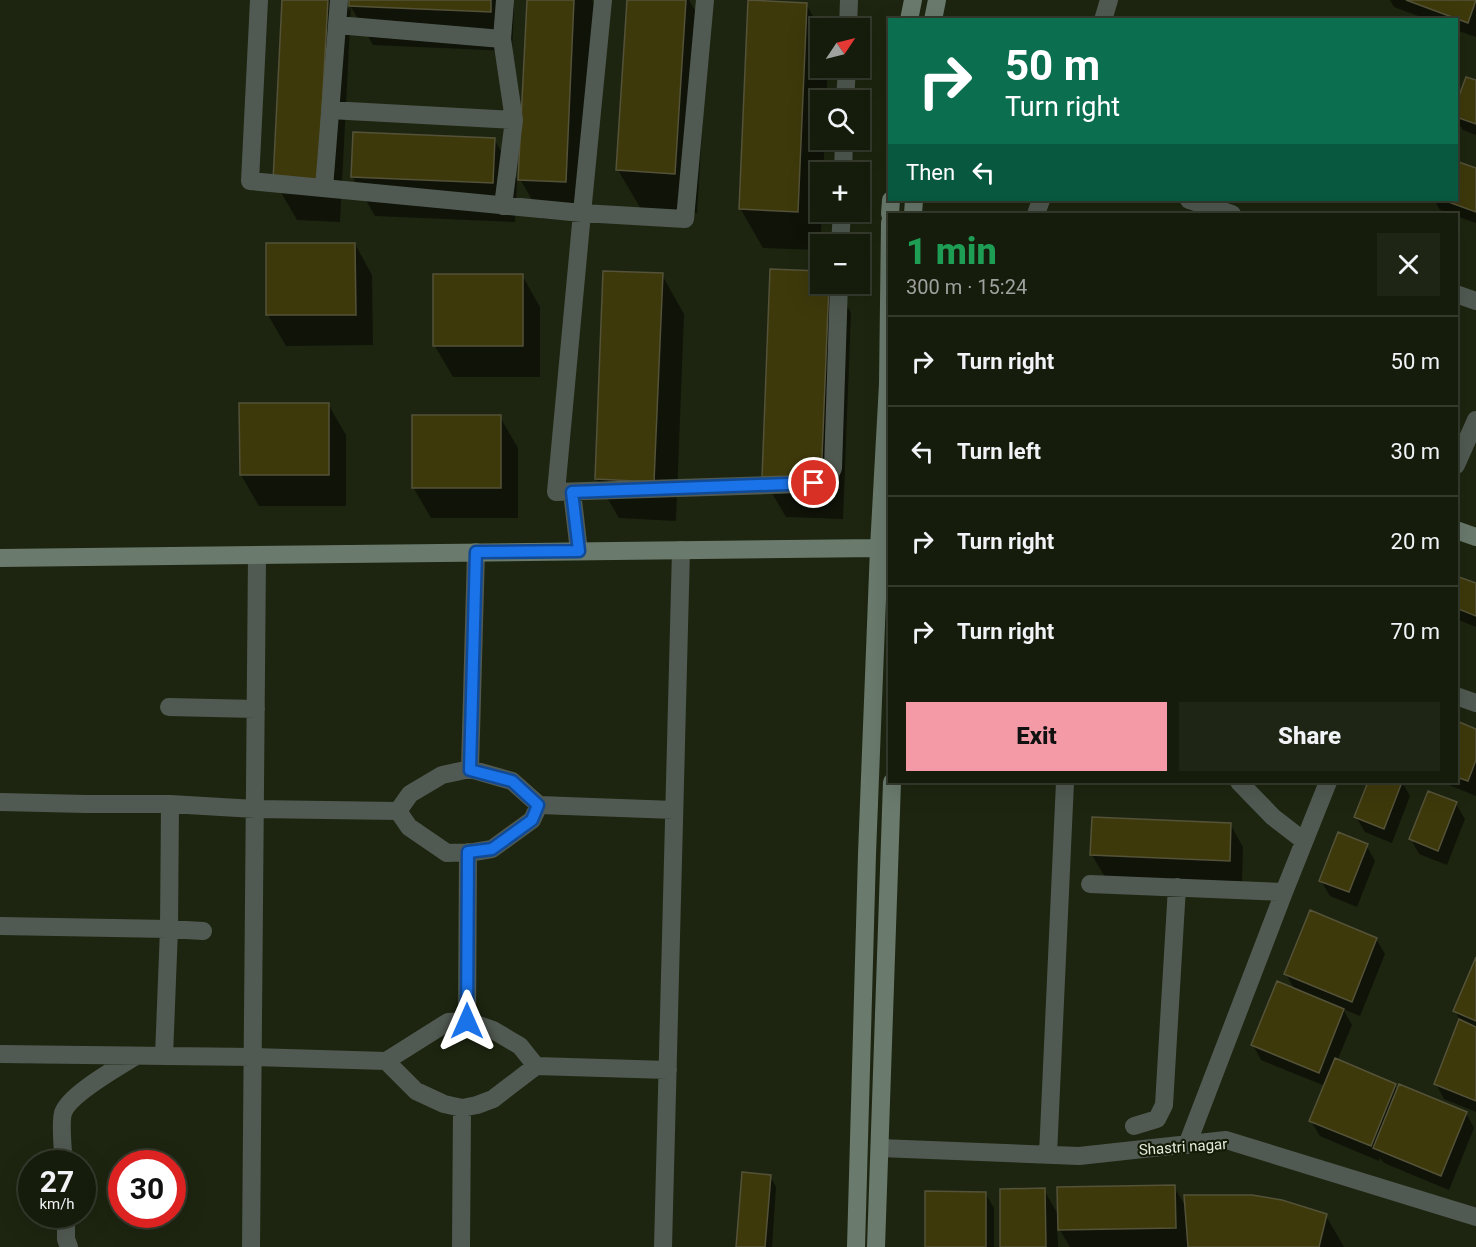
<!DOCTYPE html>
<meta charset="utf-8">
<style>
:root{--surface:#161c0c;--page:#1f2515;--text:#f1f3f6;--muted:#9ea19d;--line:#353a2d;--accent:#f49aa6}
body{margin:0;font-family:Roboto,sans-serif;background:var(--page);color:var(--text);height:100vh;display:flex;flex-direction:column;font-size:22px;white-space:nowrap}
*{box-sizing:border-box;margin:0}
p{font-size:20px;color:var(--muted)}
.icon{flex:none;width:33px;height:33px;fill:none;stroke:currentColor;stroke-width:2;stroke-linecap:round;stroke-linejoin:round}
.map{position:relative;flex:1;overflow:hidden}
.panel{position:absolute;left:888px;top:213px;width:570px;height:570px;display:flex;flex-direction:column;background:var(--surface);border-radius:0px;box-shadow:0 6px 24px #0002,0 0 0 2px var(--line)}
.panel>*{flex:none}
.hud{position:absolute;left:888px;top:18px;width:570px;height:183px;border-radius:0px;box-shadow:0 6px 24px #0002,0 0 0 2px var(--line);background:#0b6e4f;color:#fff;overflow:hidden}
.needle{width:39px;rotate:55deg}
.buttons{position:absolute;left:810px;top:18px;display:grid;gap:12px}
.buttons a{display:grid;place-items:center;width:60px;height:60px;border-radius:0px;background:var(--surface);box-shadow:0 6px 24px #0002,0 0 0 2px var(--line);font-size:30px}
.speed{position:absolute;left:18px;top:1150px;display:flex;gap:12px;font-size:30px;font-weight:700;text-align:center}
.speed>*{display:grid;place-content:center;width:78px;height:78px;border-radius:50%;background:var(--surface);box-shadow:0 6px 24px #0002,0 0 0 2px var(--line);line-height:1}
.speed small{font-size:15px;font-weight:400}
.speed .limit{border:9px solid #d22;background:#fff;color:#111}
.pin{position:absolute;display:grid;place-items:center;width:51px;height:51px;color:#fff;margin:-26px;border:3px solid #fff;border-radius:50%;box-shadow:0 2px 6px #0007}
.me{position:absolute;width:66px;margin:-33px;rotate:0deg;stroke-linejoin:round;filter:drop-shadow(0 0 4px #0008)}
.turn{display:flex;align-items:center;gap:21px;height:126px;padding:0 18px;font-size:27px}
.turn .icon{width:78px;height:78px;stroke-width:2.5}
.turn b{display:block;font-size:42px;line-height:51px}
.then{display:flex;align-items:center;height:57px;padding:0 18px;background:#0003;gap:12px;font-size:22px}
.round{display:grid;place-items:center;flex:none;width:63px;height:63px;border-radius:0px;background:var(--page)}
.overview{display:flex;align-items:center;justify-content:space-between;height:102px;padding:0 18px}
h1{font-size:36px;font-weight:800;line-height:45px;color:#1e9e55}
.cta{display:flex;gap:12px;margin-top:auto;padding:12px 18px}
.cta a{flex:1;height:69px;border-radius:0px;background:var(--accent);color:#111;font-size:24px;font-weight:800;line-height:69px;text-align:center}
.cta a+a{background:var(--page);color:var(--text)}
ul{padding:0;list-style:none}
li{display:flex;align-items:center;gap:18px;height:90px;padding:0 18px;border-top:2px solid var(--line)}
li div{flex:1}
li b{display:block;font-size:22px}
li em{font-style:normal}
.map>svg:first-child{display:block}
.shadow{fill:#0007}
.building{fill:#3e390b;stroke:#545238;stroke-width:1.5}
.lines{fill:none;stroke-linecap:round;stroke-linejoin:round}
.street{stroke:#515a52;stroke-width:18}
.secondary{stroke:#6a7a6d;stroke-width:18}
.route-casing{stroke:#114b97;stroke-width:15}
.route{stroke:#1a73e8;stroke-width:10}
.labels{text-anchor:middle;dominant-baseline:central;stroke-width:4.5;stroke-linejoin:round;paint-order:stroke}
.street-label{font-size:15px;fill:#e6ecde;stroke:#141c07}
</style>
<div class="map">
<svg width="1476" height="1247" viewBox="0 0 1476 1247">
<rect width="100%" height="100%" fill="#1d2510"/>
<!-- shadow -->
<path class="shadow" d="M284,0H344L350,11L351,0H510L514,8L512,51L373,45L351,7L340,222L297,220L274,180Z
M528,0H592L597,10L588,221L543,219L520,179Z
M628,0H689L708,33L697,213L641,209L618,170Z
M1390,0H1476V37L1456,30V20H1429L1394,7Z
M806,4L820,29V68H828L826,100H820V140H825L823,172H820V212H822L820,250L763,248L740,208Z
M1476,82V135L1463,130L1456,119V108Z
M494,139L517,179L515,222L375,216L352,176Z
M1476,170V223L1456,216V214L1440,210L1434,200H1456Z
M355,244L372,275L373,345L286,346L268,315Z
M772,271L820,273V284H835L851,313L843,519L786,517L763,478Z
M522,275L540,307V377H453L435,346Z
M662,275L684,314L676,521L619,518L596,479Z
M328,404L346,435V506H259L241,475Z
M500,417L518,448V518H431L413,487Z
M1456,577L1476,585V627L1456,619Z
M1458,723L1476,730V796L1449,785L1447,782H1456V727Z
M1370,782H1402L1410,796L1392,843L1365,832L1356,817Z
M1456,804L1465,819L1447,865L1419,854L1411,839Z
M1230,824L1243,847L1242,883L1105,877L1092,855Z
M1366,845L1375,861L1357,907L1330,896L1321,881Z
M1376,939L1385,954L1360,1016L1343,1009L1352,1025L1337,1061L1395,1086L1398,1090L1466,1113L1474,1128L1449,1190L1384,1163L1380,1158L1379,1161L1320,1136L1311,1121L1325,1086L1261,1060L1253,1045L1295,990L1286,974Z
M1476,961V1112L1444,1099L1436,1084L1460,1020L1455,1011Z
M770,1176L776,1187L772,1247H738Z
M1174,1187L1187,1209L1326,1216L1344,1247H1070L1057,1225L1058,1247H1002L1044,1190L1059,1216Z
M985,1193L994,1208V1247H926Z"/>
<!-- building -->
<path class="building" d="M282,0H328L318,183L273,181Z
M349,0H491V12L349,6Z
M527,0H574L566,182L518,180Z
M627,0H686L675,174L616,170Z
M748,0L807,3L798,212L739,209Z
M1406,0H1476L1468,23Z
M1466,77L1476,80V124L1456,117V104Z
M353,132L495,138L493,183L351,177Z
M1456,161L1476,168V212L1443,200H1456Z
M266,243H355L356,315H266Z
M770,269L820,271V284H829L821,481L762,478Z
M603,271L663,273L654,482L595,479Z
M433,274H523V346H433Z
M239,403H329V475H240Z
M412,415H501V488H412Z
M1456,576L1476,583V616L1456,608Z
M1457,721L1476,729V760L1468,781L1456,777Z
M1368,782H1402L1384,829L1354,817Z
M1428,791L1457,802L1438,851L1409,839Z
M1092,817L1231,823L1230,861L1090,855Z
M1338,832L1368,844L1349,892L1319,881Z
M1310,910L1377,938L1352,1002L1284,974Z
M1476,957V1021L1453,1011Z
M1277,981L1344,1009L1319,1073L1251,1045Z
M1459,1019L1476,1027V1101L1434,1084Z
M1335,1058L1396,1084L1371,1146L1309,1121Z
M1399,1084L1467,1112L1441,1176L1373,1148Z
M742,1172L771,1175L765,1247H736Z
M1175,1185L1176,1228L1058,1230L1057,1187Z
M1045,1188L1046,1247H1000V1189Z
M925,1191L986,1192V1247H925Z
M1184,1195H1252L1282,1200L1327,1214L1319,1247H1188Z"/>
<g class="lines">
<!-- street -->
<path class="street" d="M259,0L250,181L582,213L556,492L802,484L827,481L833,468L839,284
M603,0L582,213L685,219L705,0
M1103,20L1109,0
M337,25L502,39
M848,28L849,0
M845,100L847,68
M330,110L514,120
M843,172L844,140
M324,188L339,0
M1189,200L1232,214
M503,206L514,120L502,39L505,0
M1036,214L1041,200
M840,244L842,212
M1456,294L1476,301
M1456,465L1476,420
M572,492L579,551
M1456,696L1476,703
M169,707L256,709
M470,769L476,552
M1239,782L1273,817L1304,841
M0,802L86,804H170L255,809L398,811L410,794L442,775L470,769L512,781L539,805L674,810
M398,811L409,827L447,853L474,852L492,849L532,820L539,805
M1090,884L1284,892
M0,926L169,929L203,931
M467,1021L468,852
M0,1054L253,1057L386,1061L448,1022L467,1021L493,1030L520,1046L536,1066
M164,1056L169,929L170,804
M386,1061L416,1091L444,1104L462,1108L477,1105L493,1099L536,1066L668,1070
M1134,1126L1157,1119L1164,1105L1177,887
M1187,1145L1284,892L1328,782
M880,1148L1079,1156L1226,1140L1476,1217
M1048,1155L1065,782
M64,1164C63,1151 60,1124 63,1113C69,1094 119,1067 136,1056
M66,1215V1239L69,1247
M251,1247L257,555
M461,1247L462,1108
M663,1247L681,550"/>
<!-- secondary -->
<path class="secondary" d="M909,20L913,0
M933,20L937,0
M890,214L891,200
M913,214L914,200
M1456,530L1476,537
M0,558L879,548L889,547
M856,1247L867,854L879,548L888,384L890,222
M876,1247L892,782"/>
</g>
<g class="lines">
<defs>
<path id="route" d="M467,1021L468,852L492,849L532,820L538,805L512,781L470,770L476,552L579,551L572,492L814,483"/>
</defs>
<!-- route casing -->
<use href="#route" class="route-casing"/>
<!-- route -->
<use href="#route" class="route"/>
</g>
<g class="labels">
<!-- street labels -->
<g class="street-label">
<text transform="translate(1183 1147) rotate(-4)">Shastri nagar</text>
</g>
</g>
</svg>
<div class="buttons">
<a><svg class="needle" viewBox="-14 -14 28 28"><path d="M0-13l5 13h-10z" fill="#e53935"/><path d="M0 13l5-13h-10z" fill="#9ea19d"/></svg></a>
<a><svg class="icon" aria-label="search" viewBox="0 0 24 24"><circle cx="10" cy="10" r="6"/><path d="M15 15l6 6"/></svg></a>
<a>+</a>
<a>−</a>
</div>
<div class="speed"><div>27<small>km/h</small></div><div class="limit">30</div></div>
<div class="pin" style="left:814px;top:483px;background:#d93025"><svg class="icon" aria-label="arrive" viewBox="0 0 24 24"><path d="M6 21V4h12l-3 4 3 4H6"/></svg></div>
<svg class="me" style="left:467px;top:1021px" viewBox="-20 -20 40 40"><path d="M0-17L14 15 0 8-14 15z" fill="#1a73e8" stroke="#fff" stroke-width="4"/></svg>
<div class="hud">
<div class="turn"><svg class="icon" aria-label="right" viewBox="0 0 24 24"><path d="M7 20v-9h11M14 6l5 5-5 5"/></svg><div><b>50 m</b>Turn right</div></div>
<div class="then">Then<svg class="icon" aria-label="left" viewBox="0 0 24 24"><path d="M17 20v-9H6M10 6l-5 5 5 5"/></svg></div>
</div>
<section class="panel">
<div class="overview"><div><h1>1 min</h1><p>300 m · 15:24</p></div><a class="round"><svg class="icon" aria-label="close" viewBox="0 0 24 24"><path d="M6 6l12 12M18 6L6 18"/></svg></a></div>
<ul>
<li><svg class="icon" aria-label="right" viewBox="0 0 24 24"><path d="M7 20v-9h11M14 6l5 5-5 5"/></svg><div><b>Turn right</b></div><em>50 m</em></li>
<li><svg class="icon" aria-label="left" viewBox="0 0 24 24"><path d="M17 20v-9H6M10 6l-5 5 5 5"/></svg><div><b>Turn left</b></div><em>30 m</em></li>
<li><svg class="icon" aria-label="right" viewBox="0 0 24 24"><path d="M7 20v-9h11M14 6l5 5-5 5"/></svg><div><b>Turn right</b></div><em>20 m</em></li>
<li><svg class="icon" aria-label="right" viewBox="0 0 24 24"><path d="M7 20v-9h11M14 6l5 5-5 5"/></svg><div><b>Turn right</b></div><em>70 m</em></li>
</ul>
<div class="cta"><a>Exit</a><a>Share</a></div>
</section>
</div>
